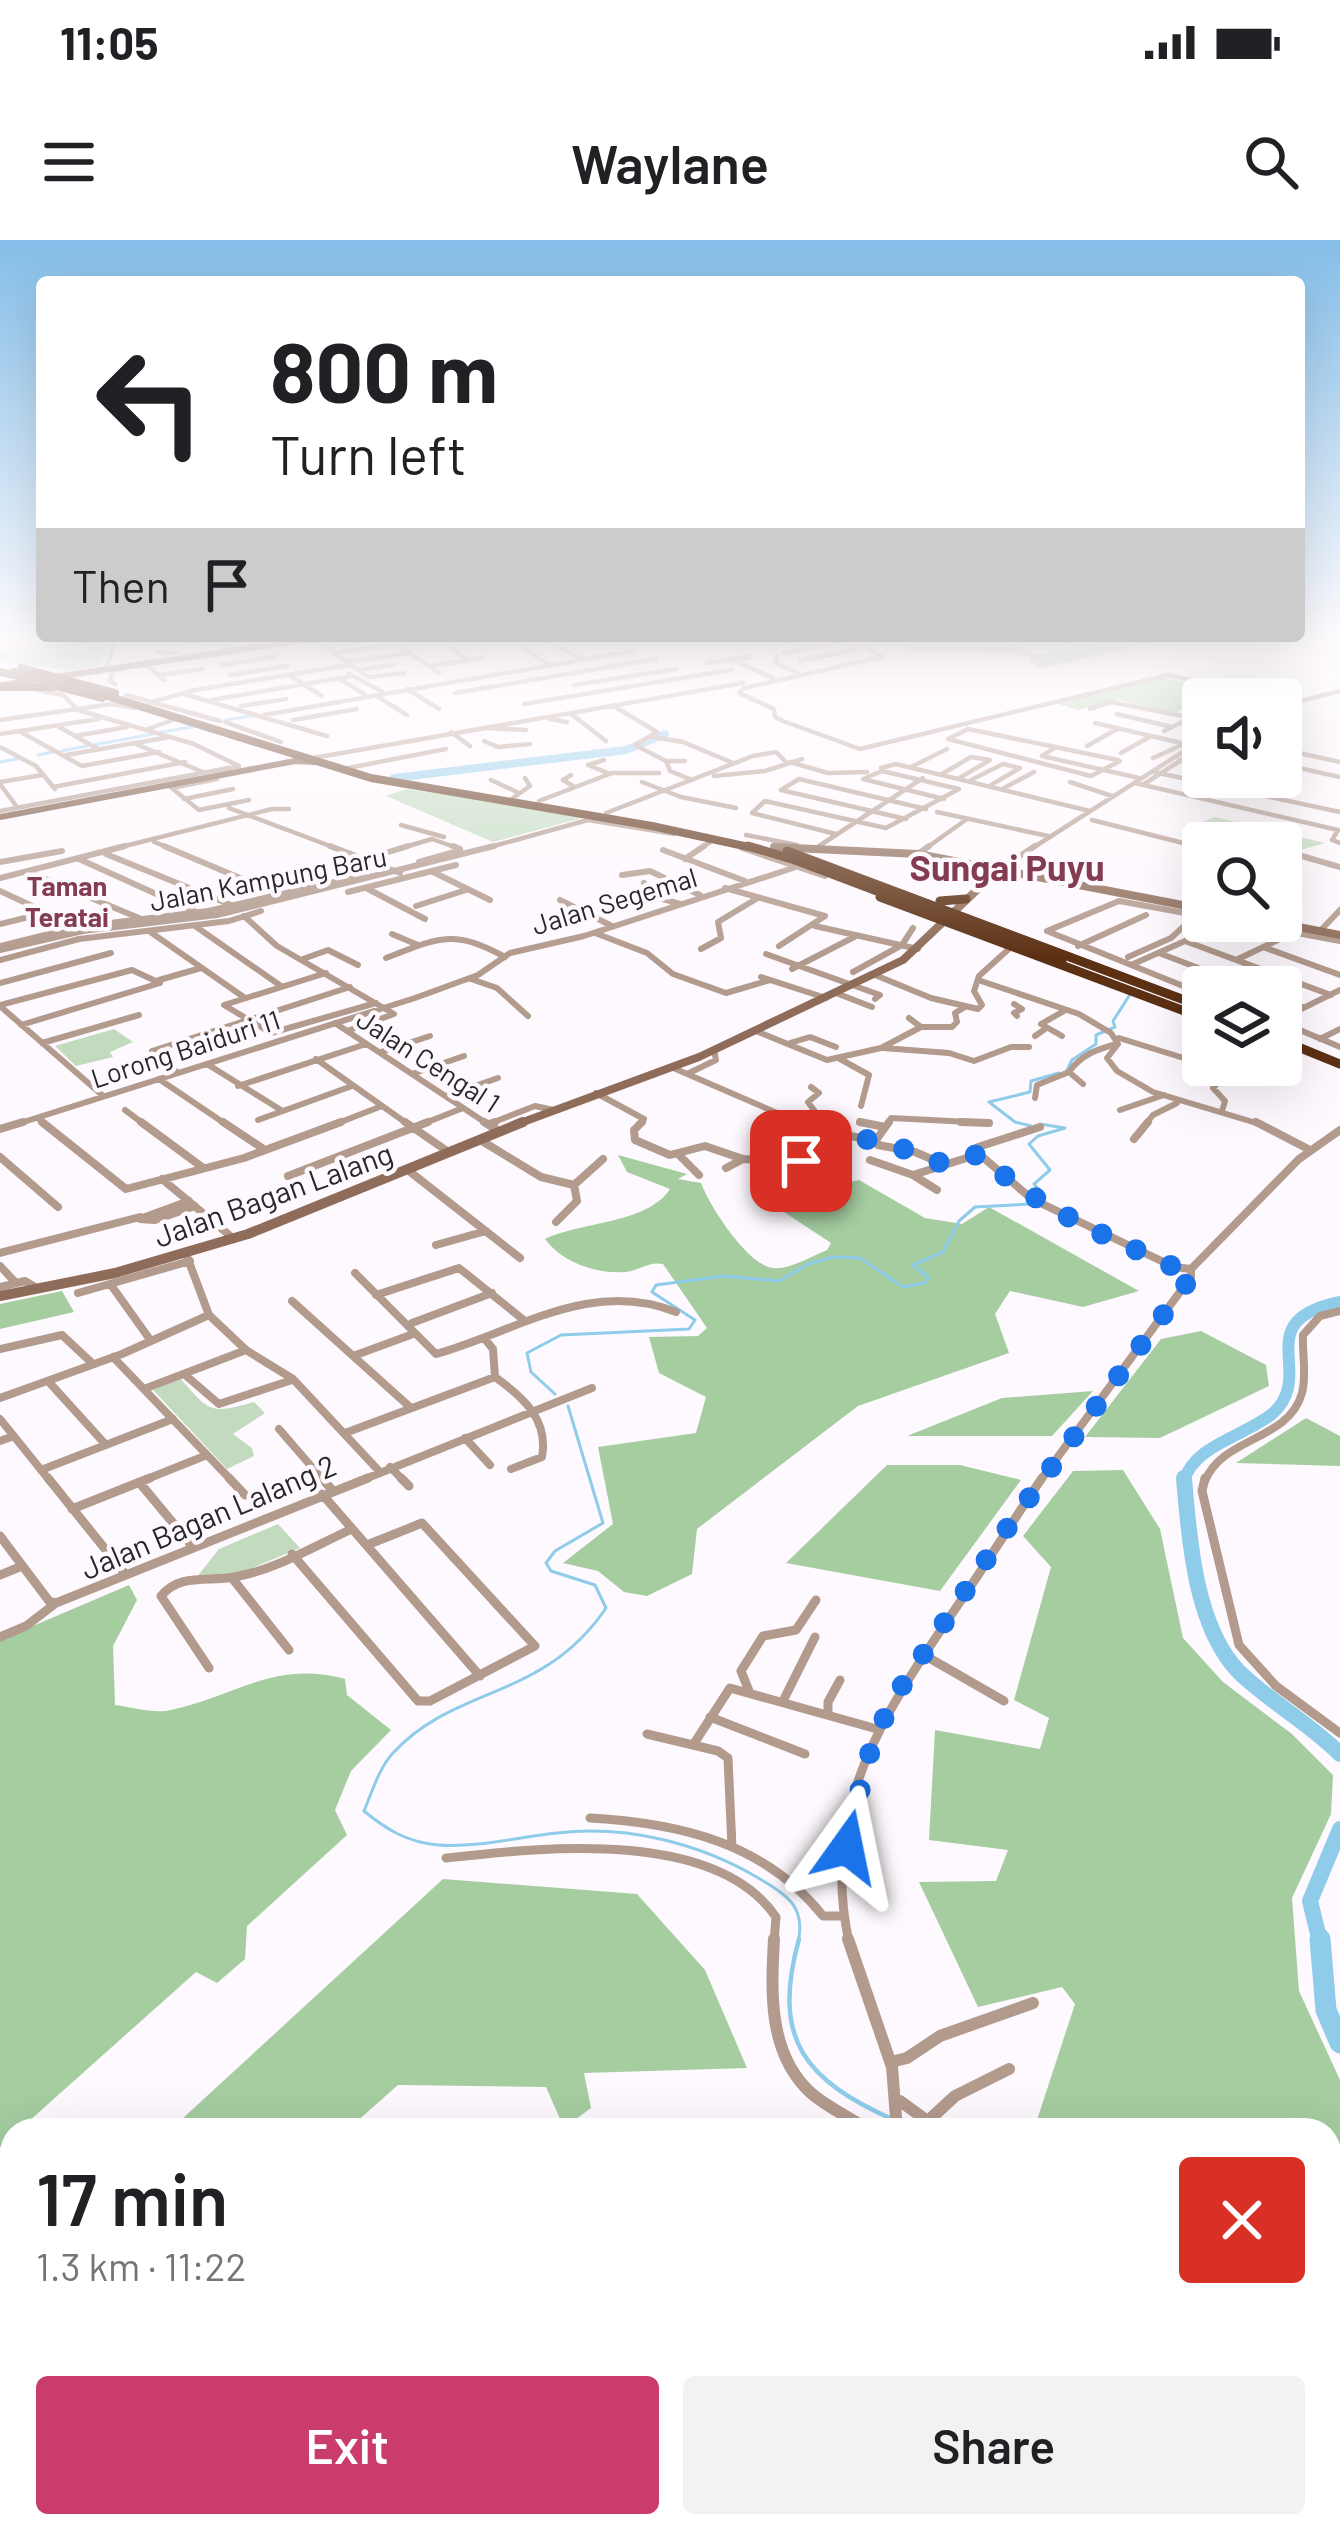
<!DOCTYPE html>
<meta charset="utf-8">
<style>
:root{--surface:#fff;--page:#f2f2f2;--text:#202124;--muted:#757577;--accent:#c93c6c}
body{margin:0;font-family:Barlow,sans-serif;background:var(--page);color:var(--text);height:100vh;display:flex;flex-direction:column;font-size:45px;white-space:nowrap}
*{box-sizing:border-box;margin:0}
p{font-size:39px;color:var(--muted)}
.icon{flex:none;width:66px;height:66px;fill:none;stroke:currentColor;stroke-width:2;stroke-linecap:round;stroke-linejoin:round}
.map{position:relative;flex:1;overflow:hidden}
.drawer{position:absolute;left:0px;top:1878px;width:1341px;height:420px;display:flex;flex-direction:column;background:var(--surface);border-radius:36px 36px 0 0;box-shadow:0 12px 48px #0002}
.drawer>*{flex:none}
.top-card{position:absolute;left:36px;top:36px;width:1269px;height:366px;border-radius:12px;box-shadow:0 12px 48px #0002;background:#fff;color:var(--text);overflow:hidden}
.tools{position:absolute;left:1182px;top:438px;display:grid;gap:24px}
.tools a{display:grid;place-items:center;width:120px;height:120px;border-radius:12px;background:var(--surface);box-shadow:0 12px 48px #0002;font-size:60px}
.pin{position:absolute;display:grid;place-items:center;width:102px;height:102px;color:#fff;margin:-51px;border-radius:24px;box-shadow:0 6px 18px #0006}
.me{position:absolute;width:132px;margin:-66px;rotate:12deg;stroke-linejoin:round;filter:drop-shadow(0 0 9px #0008)}
.turn{display:flex;align-items:center;gap:42px;height:252px;padding:0 36px;font-size:54px}
.turn .icon{width:156px;height:156px;stroke-width:2.5}
.turn b{display:block;font-size:84px;line-height:102px}
.then{display:flex;align-items:center;height:114px;padding:0 36px;background:#0003;gap:24px;font-size:45px}
.round{display:grid;place-items:center;flex:none;width:126px;height:126px;border-radius:12px;background:var(--page)}
.overview{display:flex;align-items:center;justify-content:space-between;height:204px;padding:0 36px}
h1{font-size:72px;font-weight:600;line-height:90px}
.cta{display:flex;gap:24px;margin-top:auto;padding:24px 36px}
.cta a{flex:1;height:138px;border-radius:12px;background:var(--accent);color:#fff;font-size:48px;font-weight:600;line-height:138px;text-align:center}
.cta a+a{background:var(--page);color:var(--text)}
.status{display:flex;justify-content:space-between;align-items:center;height:84px;padding:0 60px;background:var(--surface);direction:ltr}
.status svg{height:33px;fill:currentColor}
header{display:flex;justify-content:space-between;align-items:center;height:156px;padding:0 36px;background:var(--surface);font-size:54px;font-weight:600}
.map>svg:first-child{display:block}
.green{fill:#c2dbbf}
.forest{fill:#a5cda0}
.lines{fill:none;stroke-linecap:round;stroke-linejoin:round}
.stream-far1{stroke:#8eccea;stroke-width:3}
.stream{stroke:#8eccea;stroke-width:4.5}
.river-far3{stroke:#8eccea;stroke-width:8}
.river-far2{stroke:#8eccea;stroke-width:12}
.river-far1{stroke:#8eccea;stroke-width:16}
.river{stroke:#8eccea;stroke-width:21}
.taxiway{fill:#b4b0b4;fill-rule:evenodd}
.runway{fill:#b4b0b4;fill-rule:evenodd}
.minor-far4{stroke:#b29a8d;stroke-width:4.5}
.minor-far3{stroke:#b29a8d;stroke-width:6}
.minor-far2{stroke:#b29a8d;stroke-width:8}
.minor-far1{stroke:#b29a8d;stroke-width:9}
.minor{stroke:#b29a8d;stroke-width:12}
.tertiary-far1{stroke:#b29a8d;stroke-width:4.5}
.tertiary{stroke:#b29a8d;stroke-width:6}
.secondary-far3{stroke:#8e6c59;stroke-width:6}
.secondary-far2{stroke:#8e6c59;stroke-width:8}
.secondary-far1{stroke:#8e6c59;stroke-width:10}
.secondary{stroke:#8e6c59;stroke-width:16}
.primary{stroke:#734c34;stroke-width:6}
.motorway-far1{stroke:#5c3013;stroke-width:8}
.motorway{stroke:#5c3013;stroke-width:9}
.motorway-bridge-far1{stroke:#5c3013;stroke-width:8}
.motorway-bridge{stroke:#5c3013;stroke-width:9}
.route{stroke:#1a73e8;stroke-width:21;stroke-dasharray:0 37.8}
.labels{text-anchor:middle;dominant-baseline:central;stroke-width:9;stroke-linejoin:round;paint-order:stroke}
.far-street-label{font-size:27px;fill:#292629;stroke:#fef9fe}
.far-neighbourhood-label{font-size:27px;font-weight:bold;fill:#833c50;stroke:#fef9fe}
.street-label{font-size:30px;fill:#292629;stroke:#fef9fe}
.far-district-label{font-size:36px;font-weight:bold;fill:#833c50;stroke:#fef9fe}
</style>
<div class="status"><b>11:05</b><svg viewBox="0 0 49 12"><path d="M0 12V9h3v3zM5 12V6h3v6zM10 12V3h3v9zM15 12V0h3v12zM26 1h20v11H26zM47 4h2v5h-2z"/></svg></div>
<header><svg class="icon" aria-label="menu" viewBox="0 0 24 24"><path d="M4 6h16M4 12h16M4 18h16"/></svg>Waylane<svg class="icon" aria-label="search" viewBox="0 0 24 24"><circle cx="10" cy="10" r="6"/><path d="M15 15l6 6"/></svg></header>
<div class="map">
<svg width="1340" height="2298" viewBox="0 0 1340 2298">
<rect width="100%" height="100%" fill="#fef9fe"/>
<!-- green -->
<path class="green" d="M106,396L111,404L98,427L70,430L0,422V411Z
M406,549L549,569L582,578L493,602L386,556Z
M1214,577L1325,603L1297,611L1281,607V603L1227,593L1225,596L1230,598C1216,606 1201,606 1187,602L1202,590L1197,585Z
M114,789L133,802L110,812L113,817L76,826L55,806Z
M181,1139C210,1173 211,1174 254,1162L265,1173L233,1194L252,1208L254,1216L227,1229L153,1150Z
M278,1284L300,1308L233,1336L196,1338L219,1309Z"/>
<!-- forest -->
<path class="forest" d="M1161,437L1233,452L1174,473L1119,460L1078,470L1056,463Z
M618,915L687,934L678,939L701,943C709,965 747,1025 773,1028C789,1030 812,1016 827,1010L831,1003L778,968L830,961L820,949L859,940L925,978L962,984L989,967L1139,1051L1083,1067L1010,1051L995,1074L1009,1113L858,1166L697,1289L692,1334L647,1356L624,1352L598,1331L563,1323L613,1284L598,1207L696,1193L706,1157L659,1133L649,1097L698,1096L707,1088L663,1024C648,1021 639,1031 625,1032C595,1034 562,1022 545,999C583,981 647,984 670,949L627,932Z
M62,1051L74,1072L0,1089V1064Z
M1201,1091L1266,1125L1269,1146L1160,1198L1085,1197L1161,1099Z
M1093,1151L1052,1196H907L1002,1158Z
M1306,1178L1340,1196V1226L1236,1223Z
M887,1225H960L1021,1240L940,1351L786,1323Z
M1123,1230L1160,1289L1183,1398L1223,1442L1292,1494L1333,1535L1331,1574L1292,1658L1299,1751L1340,1840V1905L1329,1911V1890H1042L1036,1883L1075,1764L1062,1747L978,1767L919,1642L996,1641L1008,1610L929,1600L935,1490L1040,1509L1049,1478L1014,1460L1051,1327L1023,1296L1073,1231Z
M129,1345L137,1360L113,1406L115,1465C132,1467 155,1474 171,1470C237,1456 273,1420 345,1439L347,1455L391,1490L351,1531L335,1570L347,1595L247,1686L245,1719L217,1743L196,1732L19,1890H12V1896L0,1907V1400Z
M443,1639L637,1654L705,1730L747,1828L584,1833L591,1868L564,1888L546,1847L398,1845L347,1890H170Z"/>
<g class="lines">
<!-- stream-far1 -->
<path class="stream-far1" d="M226,480L252,476
M161,492L192,487
M93,505L153,494
M61,511L87,506
M38,515L53,512
M0,522L17,519
M1067,830L1072,820L1096,804V795L1115,787L1113,781L1129,756
M1040,884L1065,888L1038,896L1029,904L1050,930L1034,944L1045,957L1040,960
M1031,886L1015,882L989,862L1030,852L1031,841L1059,833
M555,1154L531,1132L527,1113L561,1095L689,1089L695,1080L652,1052L656,1045L724,1036L779,1041L808,1024L833,1017L860,1018L903,1047L925,1043L929,1038L913,1025L943,1012L959,981L975,967L1031,964
M568,1166L603,1283L555,1311L546,1323L551,1331L595,1345L606,1368C543,1461 457,1444 393,1513C379,1528 372,1552 364,1571C387,1590 407,1602 438,1605C477,1608 518,1597 557,1593C627,1585 700,1603 760,1639C788,1655 806,1668 798,1702"/>
<!-- stream -->
<path class="stream" d="M799,1699C771,1800 805,1840 894,1880
M902,1884L914,1890"/>
<!-- river-far3 -->
<path class="river-far3" d="M394,538L626,510L665,494"/>
<!-- river-far2 -->
<path class="river-far2" d="M1184,1241C1194,1205 1245,1196 1272,1174C1318,1134 1247,1081 1340,1062"/>
<!-- river-far1 -->
<path class="river-far1" d="M1184,1238C1189,1298 1195,1387 1239,1432C1270,1462 1309,1483 1340,1514
M1320,1702L1310,1661L1340,1589"/>
<!-- river -->
<path class="river" d="M1320,1699L1326,1770L1340,1803
M1329,2166L1340,2156
M80,2298L86,2286"/>
<!-- taxiway -->
<path class="taxiway" d="M914,396H957L920,401L915,404L918,406L1004,407L1008,402L1051,420L1046,423L1019,413L916,412L903,404Z"/>
<!-- runway -->
<path class="runway" d="M1115,396H1158L1155,401L1042,429L1029,421L1033,416Z"/>
<!-- minor-far4 -->
<path class="minor-far4" d="M386,396L439,433
M506,396L549,425
M538,396L584,420
M773,396L806,406
M800,396L822,403
M847,396L882,417L744,448L739,453L774,469L775,477L783,481L860,509L1168,435L1277,459
M244,397L254,396
M316,399L368,437L404,433
M190,402L216,398L229,411
M251,403L275,396
M451,408L468,420
M157,412L176,413
M333,413L397,404
M784,413L839,402L858,408
M777,415L775,423L798,433
M731,419L773,438
M800,421L857,409
M347,422L411,413
M707,423L750,417
M145,424L164,440
M221,425L276,417
M430,426L482,418
M106,428L115,403L112,396
M359,430L393,425
M349,434L383,452
M160,435L202,429
M230,435L287,426
M289,435L322,456
M340,439L364,454
M115,444L110,441L113,431L122,429
M574,445L676,429
M407,449L439,469
M37,450L63,455L77,469
M455,453L656,419
M184,454L327,496
M126,455L220,481
M375,455L407,475
M212,460L352,436
M1281,460L1297,462L1340,451
M148,463L195,450L349,425
M524,464L731,430
M612,465L657,492L635,505
M241,466L286,459
M1090,469L1111,462L1203,480
M78,470L194,504L239,526
M570,473L606,501
M1117,474L1172,487
M264,475L633,411
M550,479L567,482
M0,480L112,464L135,468
M293,480L357,469
M225,482L281,502
M1095,483L1190,505
M59,487L98,509
M486,488L526,490
M148,489L175,479
M19,491L82,526L159,512
M1164,491L1190,478
M451,492L470,506
M0,494L99,479
M75,496L127,487
M653,497L683,502L731,522
M948,499L1091,536L1120,521
M948,499L968,489L1118,520
M484,501L498,507L530,504
M136,504L205,533
M635,505L666,521L670,531L692,540
M1087,506L1117,489
M0,507L36,526L55,549
M1056,507L1042,516L1139,538
M1281,509L1340,522
M1121,513L1151,496
M66,515L170,497
M313,518L743,443
M1153,518L1184,504
M604,520L588,525L608,533
M1179,520L1203,525
M666,521H685
M790,522L828,533L867,532
M1281,524L1340,537
M911,527L947,509
M348,528L446,509
M881,528L896,524L1090,571
M1154,532L1340,572
M942,534L971,517L990,520L961,537
M571,535L563,540L573,546
M714,536L765,531L802,519
M1257,537L1270,540
M863,539L944,559
M491,540L517,552
M971,540L1003,524L1020,528L991,545
M0,542L42,535
M642,542L681,557L736,568
M1070,542L1112,556
M1135,543L1338,590L1332,600L1340,603
M0,544L17,567
M1144,544L1203,506
M168,545L199,570L249,560
M53,547L185,522
M172,548L217,539
M1004,548L1034,532
M781,550L799,539L926,569
M781,550L906,579
M513,558L530,546L525,538
M184,559L233,549
M539,561L612,533H659
M229,568L338,609
M0,571L239,526
M937,572L1048,596
M606,573L753,516L776,512L787,523
M588,580L674,594
M1092,580L1203,608
M401,585L444,597
M836,594L752,573L765,561L886,588L959,549L882,531L863,539
M746,595L797,605
M154,602L172,609
M1226,603L1236,599L1253,603
M819,606L923,538
M113,609L272,569H289
M398,609L432,599L460,609
M699,609L712,601
M925,609L967,579
M1031,609L1203,499"/>
<!-- minor-far3 -->
<path class="minor-far3" d="M164,606L278,654
M330,606L400,633
M453,606L460,609
M1196,606L1203,608
M742,608L825,636
M663,610L745,641
M1281,610L1340,627
M106,614L231,665
M918,614L929,606
M79,619L196,672
M366,619L408,606
M685,619L704,606
M0,622L62,611
M419,622L458,611
M1281,628L1286,631L1281,635
M1000,629L1035,606
M433,632L490,660
M31,633L139,678
M622,635L650,631L700,655
M0,638L125,606
M644,643L656,657L680,664
M725,648L825,676L779,706
M368,649L425,679
M0,651L75,686
M348,652L456,625
M560,660L612,686
M416,666L466,650
M244,676L277,706L394,774L347,791
M1233,681L1340,701
M0,684L45,673
M195,686L281,746
M815,686L918,709
M149,691L245,758
M1047,691L1119,661L1196,675L1171,698L1128,717
M1047,691L1203,754
M1320,691L1340,670
M595,693L647,713L673,734L726,753L770,740
M392,694L418,705
M1185,701L1331,755
M0,706L77,687L208,671L369,634
M1078,706L1146,675
M1263,707L1340,735
M701,709L721,698L718,682L756,659
M1159,713L1248,747
M766,714L880,755L875,759
M386,718C440,697 454,689 505,717
M303,719L328,710L358,725
M1238,719L1278,700L1285,690
M0,720L79,699L229,681L261,671
M1131,725L1185,701L1212,681
M792,729L856,696
M853,732L902,705L913,688
M326,733L224,765L271,793L376,763
M875,735L931,758L978,769L982,765L974,751L979,736L1011,707
M761,737L826,758
M471,739L497,748L528,776
M159,740L201,728
M981,741L1079,774L1111,793L1118,804L1107,818L1117,831L1153,852L1263,885
M0,743L111,713
M836,753L872,767
M1281,759L1302,767
M1014,764L1022,769L1014,773L1017,776
M0,765L132,730L160,743
M0,766L102,855
M909,778L921,787
M1281,779L1340,750
M1281,782L1340,807
M335,783L489,885
M21,785L160,743
M756,791L827,820L881,808L921,787H952L957,782L955,773L965,767
M1035,796L1045,789
M1062,796L1041,784L1064,771
M1119,798L1203,824
M1320,799L1340,789
M42,803L139,775
M790,803L810,797L836,807
M883,808L949,813L974,821L1011,807H1029
M381,812L430,796
M316,819L409,885
M840,819L869,835L861,866
M207,824L281,870
M1205,825L1228,833
M671,827L791,879L819,877L808,862L819,853L811,847
M177,832L152,811L350,747
M689,833L716,820L714,810
M412,834L464,816
M159,839L227,885
M1083,844L1069,832C1081,815 1097,809 1117,804
M238,846L366,804
M596,853L644,879L639,885
M446,856L498,838
M1035,858L1037,845L1069,832
M125,870L145,885
M1120,870L1164,855
M1222,871L1225,861L1213,848L1228,833
M38,878L46,885
M258,880L352,846
M860,882L873,885
M489,884L535,866L554,870
M14,885L415,758L478,735L510,713L584,696L793,628
M333,885L382,866
M420,885L463,868
M887,885L891,878L989,883
M1145,885L1153,875L1177,863"/>
<!-- minor-far2 -->
<path class="minor-far2" d="M42,882L126,949L244,918L341,882
M141,882L202,927
M223,882L265,910
M405,882L447,911
M484,882L500,892
M642,882L634,890L635,900L670,915L705,906L743,919L801,921L836,894L876,900
M860,882L885,887
M889,882L876,900L878,905L915,912L943,924
M961,882L989,883
M1256,882L1310,910
M489,884L495,882
M0,889L23,882
M1134,899L1148,882
M482,901L541,937L574,945
M979,914L1032,959L1174,1027L1191,1029
M679,915L699,935
M0,917L58,967
M870,920L913,935L937,950
M726,928L743,919
M409,931L520,1018
M913,935L979,914L978,907L1040,887
M288,936L428,882
M162,939L234,999
M189,961L140,979L155,980L195,966
M556,982L577,961L574,945L603,919
M436,1005L486,991
M0,1013L140,977
M186,1014L209,1075L246,1110L293,1139L379,1231
M0,1026L15,1042
M355,1033L436,1114C517,1091 591,1038 676,1072
M111,1045L151,1101
M0,1047L25,1041L35,1047
M78,1053L190,1021
M376,1055L459,1028L525,1081
M292,1061L411,1168
M412,1083L492,1053
M484,1098L493,1109L495,1137C523,1157 549,1180 542,1217L511,1229
M0,1109L62,1095L93,1124
M356,1115L413,1094
M113,1117L232,1241
M184,1134L219,1164L292,1140
M48,1141L106,1205
M144,1149L246,1110
M0,1158L122,1114L209,1075
M0,1179L50,1241
M279,1189L324,1241
M345,1193L495,1137
M465,1198L490,1225
M0,1201L14,1196
M390,1227L404,1241
M41,1230L173,1179
M142,1241L207,1215
M360,1241L592,1148
M1040,1241L1191,1037V1029L1299,919L1340,890
M1205,1241C1222,1197 1289,1201 1302,1153C1307,1135 1302,1114 1303,1095L1320,1076L1340,1071"/>
<!-- minor-far1 -->
<path class="minor-far1" d="M48,1238L126,1335
M229,1238L245,1255
M322,1238L332,1250
M401,1238L409,1246
M1205,1238L1202,1251L1239,1405L1276,1446L1340,1493
M139,1242L193,1307
M322,1254L480,1436
M72,1269L150,1238
M0,1296L49,1361L56,1363
M292,1314L418,1461H430L535,1406L422,1283L367,1305
M0,1335L22,1326
M232,1338L289,1410
M0,1397L26,1386L56,1363L368,1238
M924,1415L1004,1461
M209,1428L161,1356C180,1333 208,1342 234,1337C276,1330 314,1306 352,1289
M749,1451L741,1431L763,1396L796,1390L816,1360
M783,1461L815,1397
M828,1474V1462L840,1440
M710,1477L805,1514
M647,1494L718,1511L728,1518L732,1607
M693,1505L730,1448L877,1489
M590,1578C680,1583 765,1603 823,1676H843
M446,1618C539,1608 714,1587 776,1677L774,1702
M849,1702C819,1564 887,1469 960,1362C988,1321 1014,1279 1042,1238"/>
<!-- minor -->
<path class="minor" d="M774,1699C771,1752 768,1814 811,1853C828,1868 850,1877 868,1890
M848,1699L892,1827L897,1890
M891,1822L907,1818L940,1796L1033,1763
M900,1861L940,1890
M928,1881L955,1856L1009,1829
M1329,2194L1340,2189
M824,2286L834,2298
M373,2298L380,2286
M805,2298L819,2286
M950,2298L963,2286"/>
<!-- tertiary-far1 -->
<path class="tertiary-far1" d="M483,609L595,578"/>
<!-- tertiary -->
<path class="tertiary" d="M0,710L83,691L217,675L494,606"/>
<!-- secondary-far3 -->
<path class="secondary-far3" d="M774,607L822,609"/>
<!-- secondary-far2 -->
<path class="secondary-far2" d="M774,607L918,614L1203,669
M1268,681L1340,695
M515,885L699,817L903,720L979,648"/>
<!-- secondary-far1 -->
<path class="secondary-far1" d="M0,1056L115,1033L248,994L523,882"/>
<!-- secondary -->
<path class="secondary" d="M0,2214L12,2236
M39,2286L45,2298"/>
<!-- primary -->
<path class="primary" d="M1,445L333,396
M0,577L295,521L314,522"/>
<!-- motorway-far1 -->
<path class="motorway-far1" d="M21,428L115,453
M0,432L27,438
M48,444L102,458
M0,447H54
M104,455L371,538L652,586L758,609"/>
<!-- motorway -->
<path class="motorway" d="M748,606L795,620
M787,611L1203,767
M880,657L1203,778
M940,661L966,659
M1281,800L1340,824"/>
<!-- motorway-bridge-far1 -->
<path class="motorway-bridge-far1" d="M14,432L104,455"/>
<!-- motorway-bridge -->
<path class="motorway-bridge" d="M795,620L1062,721"/>
</g>
<!-- sky -->
<linearGradient id="sky" x2="0" y2="1"><stop stop-color="#84bee9"/><stop offset="0.55" stop-color="#fffcff"/><stop offset="1" stop-color="#fffcff" stop-opacity="0"/></linearGradient>
<rect width="1340" height="717" fill="url(#sky)"/>
<g class="lines">
<!-- route -->
<path class="route" d="M801,921L842,893L915,912L943,924L979,914C1038,969 1102,994 1174,1027L1191,1029V1037L1010,1284L890,1464L867,1520L847,1607"/>
</g>
<g class="labels">
<!-- far-street labels -->
<g class="far-street-label">
<text transform="translate(268 638) rotate(-11)">Jalan Kampung Baru</text>
<text transform="translate(614 660) rotate(-17)">Jalan Segemal</text>
<text transform="translate(185 808) rotate(-18)">Lorong Baiduri 11</text>
<text transform="translate(429 820) rotate(33)">Jalan Cengal 1</text>
</g>
<!-- far-neighbourhood labels -->
<g class="far-neighbourhood-label">
<text x="67" y="645">Taman<tspan x="67" dy="31">Teratai</tspan></text>
</g>
<!-- street labels -->
<g class="street-label">
<text transform="translate(273 954) rotate(-20)">Jalan Bagan Lalang</text>
<text transform="translate(208 1276) rotate(-23)">Jalan Bagan Lalang 2</text>
</g>
<!-- far-district labels -->
<g class="far-district-label">
<text x="1007" y="626">Sungai Puyu</text>
</g>
</g>
</svg>
<div class="tools">
<a><svg class="icon" aria-label="sound" viewBox="0 0 24 24"><path d="M4 9h4l5-4v14l-5-4H4zM17 9q2 3 0 6"/></svg></a>
<a><svg class="icon" aria-label="search" viewBox="0 0 24 24"><circle cx="10" cy="10" r="6"/><path d="M15 15l6 6"/></svg></a>
<a><svg class="icon" aria-label="layers" viewBox="0 0 24 24"><path d="M12 4l9 5-9 5-9-5zM3 14l9 5 9-5"/></svg></a>
</div>
<div class="pin" style="left:801px;top:921px;background:#d93025"><svg class="icon" aria-label="arrive" viewBox="0 0 24 24"><path d="M6 21V4h12l-3 4 3 4H6"/></svg></div>
<svg class="me" style="left:847px;top:1607px" viewBox="-20 -20 40 40"><path d="M0-17L14 15 0 8-14 15z" fill="#1a73e8" stroke="#fff" stroke-width="4"/></svg>
<div class="top-card">
<div class="turn"><svg class="icon" aria-label="left" viewBox="0 0 24 24"><path d="M17 20v-9H6M10 6l-5 5 5 5"/></svg><div><b>800 m</b>Turn left</div></div>
<div class="then">Then<svg class="icon" aria-label="arrive" viewBox="0 0 24 24"><path d="M6 21V4h12l-3 4 3 4H6"/></svg></div>
</div>
<section class="drawer">
<div class="overview"><div><h1>17 min</h1><p>1.3 km · 11:22</p></div><a class="round" style="background:#d93025;color:#fff"><svg class="icon" aria-label="close" viewBox="0 0 24 24"><path d="M6 6l12 12M18 6L6 18"/></svg></a></div>
<div class="cta"><a>Exit</a><a>Share</a></div>
</section>
</div>
